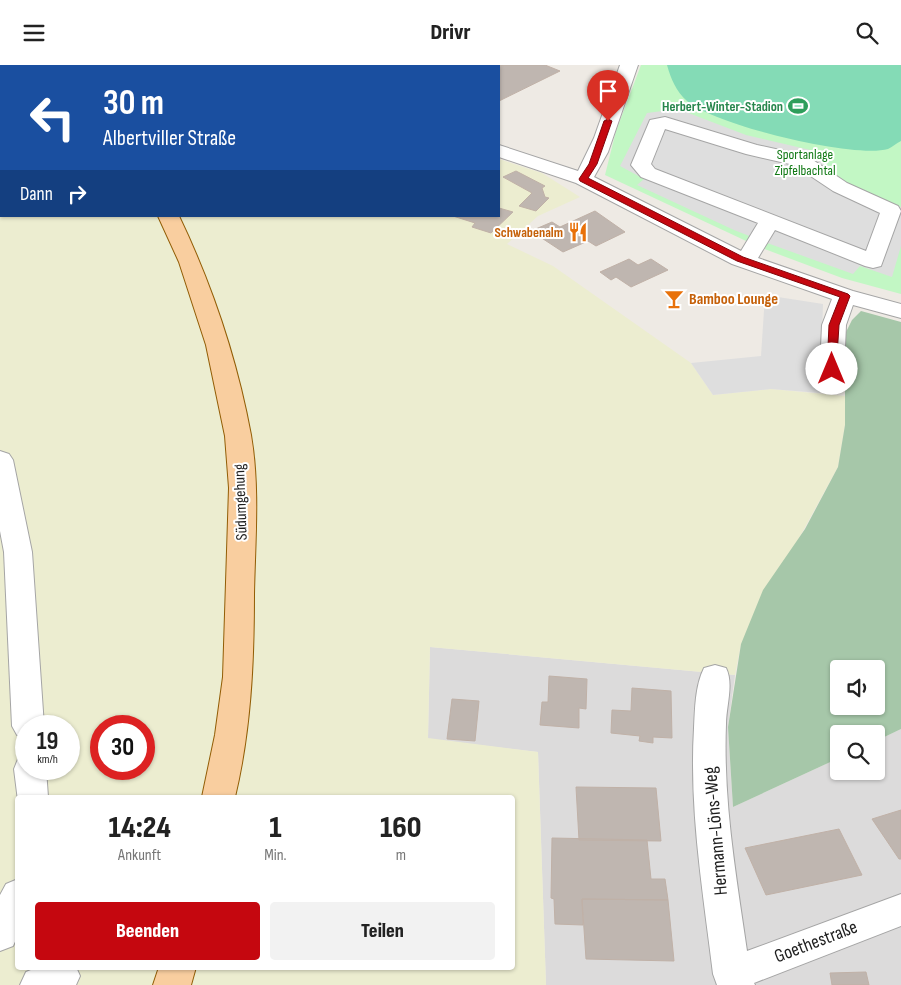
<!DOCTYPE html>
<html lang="de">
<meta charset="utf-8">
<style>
:root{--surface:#fff;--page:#f2f2f2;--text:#222;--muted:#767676;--accent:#c5070f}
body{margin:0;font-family:"Sofia Sans Condensed",sans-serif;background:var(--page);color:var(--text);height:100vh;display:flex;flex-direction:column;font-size:19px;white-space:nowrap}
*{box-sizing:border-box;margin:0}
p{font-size:16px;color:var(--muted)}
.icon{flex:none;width:28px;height:28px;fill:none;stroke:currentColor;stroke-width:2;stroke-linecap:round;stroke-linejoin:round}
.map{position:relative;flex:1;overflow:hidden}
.panel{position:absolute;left:15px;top:730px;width:500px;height:175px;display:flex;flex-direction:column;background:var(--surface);border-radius:5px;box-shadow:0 1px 4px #0004}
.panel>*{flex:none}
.hud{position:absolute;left:0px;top:0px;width:500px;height:152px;box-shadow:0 1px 4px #0004;background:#1a4fa0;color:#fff;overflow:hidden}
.tools{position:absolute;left:830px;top:595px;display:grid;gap:10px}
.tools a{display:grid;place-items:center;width:55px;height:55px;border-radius:5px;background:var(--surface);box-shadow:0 1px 4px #0004;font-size:25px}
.speed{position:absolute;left:15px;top:650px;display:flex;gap:10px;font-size:25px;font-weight:700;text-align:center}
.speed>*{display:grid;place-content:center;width:65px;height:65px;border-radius:50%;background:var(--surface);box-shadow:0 1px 4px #0004;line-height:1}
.speed small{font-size:12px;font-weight:400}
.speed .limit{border:8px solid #d22;background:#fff;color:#111}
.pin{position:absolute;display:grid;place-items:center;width:42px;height:42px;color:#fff;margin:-51px -21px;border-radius:50% 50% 50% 0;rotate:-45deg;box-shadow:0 0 5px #0007}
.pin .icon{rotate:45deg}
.me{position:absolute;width:55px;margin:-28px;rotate:0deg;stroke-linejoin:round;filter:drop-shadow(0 0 4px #0008)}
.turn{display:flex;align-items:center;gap:18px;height:105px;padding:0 20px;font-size:22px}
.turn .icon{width:65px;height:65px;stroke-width:2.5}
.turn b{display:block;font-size:35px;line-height:42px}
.then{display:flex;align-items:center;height:48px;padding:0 20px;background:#0003;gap:10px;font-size:19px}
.eta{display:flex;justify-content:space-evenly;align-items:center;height:85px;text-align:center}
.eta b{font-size:30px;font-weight:800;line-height:35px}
.action{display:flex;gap:10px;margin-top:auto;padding:10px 20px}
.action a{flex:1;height:58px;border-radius:5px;background:var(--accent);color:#fff;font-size:20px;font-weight:800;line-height:58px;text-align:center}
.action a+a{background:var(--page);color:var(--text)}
header{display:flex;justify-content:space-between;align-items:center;height:65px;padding:0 20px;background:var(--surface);font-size:22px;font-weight:800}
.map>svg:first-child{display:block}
.residential{fill:#dcdbdb}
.farmland{fill:#ecedd0;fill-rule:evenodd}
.cemetery{fill:#a6c7a9;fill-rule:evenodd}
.park{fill:#c2f7c4}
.pitch{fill:#84dbb6}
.parking{fill:#dedede}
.building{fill:#bfb6b0;stroke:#c0b1a7}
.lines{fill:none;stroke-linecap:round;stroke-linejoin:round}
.minor-casing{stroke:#a5a5a5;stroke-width:2}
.major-casing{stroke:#925d05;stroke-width:2}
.minor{fill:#fff;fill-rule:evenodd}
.major{fill:#f9ce9f;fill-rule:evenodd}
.route{fill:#c5070f;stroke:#80050a}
.labels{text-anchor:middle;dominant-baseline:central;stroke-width:4;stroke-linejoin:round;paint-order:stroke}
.far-leisure-label{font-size:14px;font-weight:bold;fill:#27864d;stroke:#fff;text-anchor:end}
.far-park-label{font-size:14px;fill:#0f7813;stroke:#fff}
.far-food-label{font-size:14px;font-weight:bold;fill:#c56008;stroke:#fff;text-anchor:end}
.food-label{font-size:16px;font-weight:bold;fill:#c56008;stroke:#fff;text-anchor:start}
.street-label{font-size:16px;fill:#1e1e1e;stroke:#fff}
.near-street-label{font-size:19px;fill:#1e1e1e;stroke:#fff}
</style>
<header><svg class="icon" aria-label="menu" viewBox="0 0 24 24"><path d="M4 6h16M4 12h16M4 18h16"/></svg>Drivr<svg class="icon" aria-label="search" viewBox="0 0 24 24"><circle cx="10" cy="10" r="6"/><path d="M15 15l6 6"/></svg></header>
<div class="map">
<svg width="901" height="920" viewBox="0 0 901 920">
<rect width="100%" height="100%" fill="#eeeae4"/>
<!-- residential -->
<path class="residential" d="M430,582L735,610L728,662L733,742L839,693V706H876V676L901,664V920H546L538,687L428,674Z"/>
<!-- farmland -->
<path class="farmland" d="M0,0L238,1H1V151H499V94L542,108L580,132L538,151L507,179L553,201L691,298L713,330L771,324L845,331V360L838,402L741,579L735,610L430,582L428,673L538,687L546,920H0ZM26,661H69V704H26ZM101,661H144V704H101ZM18,732H512V902H18Z"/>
<!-- cemetery -->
<path class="cemetery" d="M861,246L901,257V664L876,676V669H839V693L733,742L728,662L741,579L763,525L805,464L838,402L845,360V269L852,255ZM839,604H876V641H839Z"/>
<!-- park -->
<path class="park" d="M641,0H901V229L842,213L759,182L605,110L616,66Z"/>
<!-- pitch -->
<path class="pitch" d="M667,0H901V76C897,78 892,82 888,84C854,94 714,60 687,36C676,26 671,14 667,0Z"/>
<!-- parking -->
<path class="parking" d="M678,44L746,70L819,87L824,101L853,122L901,142V181L892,212L860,201L853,209L770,179L734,165L637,120L644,114L620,101L647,48Z
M765,230L823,239L820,328L771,324L713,330L691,298L761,291Z"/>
<!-- building -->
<path class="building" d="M372,0H545L560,6L499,36V1Z
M516,106L545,121L542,123L545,132L549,133L536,146L519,141L532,128L503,112Z
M499,143L513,147L491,168L472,162L475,158L453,151H499Z
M595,146L625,167L596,181L588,176L563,187L531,166L552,157L560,162Z
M629,194L638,200L651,194L668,205L631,222L616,212L611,215L600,207Z
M549,611L587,614L586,644L579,643V663L540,660L542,637H548Z
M632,623L671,626L672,673L653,672V678L639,676L640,671L611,668L612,645L631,646Z
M452,634L479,636L475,676L447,674Z
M576,722L656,723L661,776L579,775Z
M901,745V794H899L872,754Z
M839,764L862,810L766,830L745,783Z
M552,773L647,775L651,814H665L668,835L582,834L583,860L555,859L554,834L551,833Z
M582,834L668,835L674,896L586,894Z
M866,907L869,920H832L830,908Z"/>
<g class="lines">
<defs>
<path id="minor" d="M252,0H271L272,1H253Z
M620,0H638L608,87L594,112L741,186L758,158L641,112L631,100L650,55L665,52L757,80L807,91L847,118L898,141L901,146L881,201L873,203L865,201L775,165L758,193L853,226L901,239V253L853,240L846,260L844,304L841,309L832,312L823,309L820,304L822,260L832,234L732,199L576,118L499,92V80L578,106L594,73ZM665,64L746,89L794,100L833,126L880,148L866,186L655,104L651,99Z
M0,386L9,389L13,395L32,487L44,661H26V673L17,670L12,661L4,487L0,466Z
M715,600L726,603C734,619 726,641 726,659C723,736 736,810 747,886L901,829V861L754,918L755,920H717L713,909C703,827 689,745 694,663C695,644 695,621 704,603Z
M26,692V704H46L48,732H18V736L14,704L18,694Z
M18,814V870L13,881L0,886V830L6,819Z
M38,902H76L80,911L76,920H20L26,907Z"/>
<path id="major" d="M83,0H101V1H83Z
M158,151H179C212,220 237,294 251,370C260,422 255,477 254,529C254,598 251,665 235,732H202L215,670L223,612L229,423L225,371L206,280L179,197Z
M159,902H196L191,920H153Z"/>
</defs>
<!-- minor casing -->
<use href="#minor" class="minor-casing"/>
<!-- major casing -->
<use href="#major" class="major-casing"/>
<!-- minor -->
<use href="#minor" class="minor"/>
<!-- major -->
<use href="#major" class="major"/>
</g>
<!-- route -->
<path class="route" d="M608,54L612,56L597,99L588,113L743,192L848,229L850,231L839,260L836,306L832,307L827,304L829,260L840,232L737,196L580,116L579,114L589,99L604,56Z"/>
<!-- icons -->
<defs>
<symbol id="stadium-bare" viewBox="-9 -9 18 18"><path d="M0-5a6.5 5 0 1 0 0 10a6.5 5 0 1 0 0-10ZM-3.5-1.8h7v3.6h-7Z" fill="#2e9e5b" stroke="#fff" stroke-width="2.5" paint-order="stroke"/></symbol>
<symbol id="restaurant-bare" viewBox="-9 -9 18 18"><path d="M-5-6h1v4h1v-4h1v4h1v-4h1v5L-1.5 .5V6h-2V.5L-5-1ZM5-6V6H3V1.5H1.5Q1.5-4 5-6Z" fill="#e8710a" stroke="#fff" stroke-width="2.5" paint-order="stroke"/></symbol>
<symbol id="bar-bare" viewBox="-9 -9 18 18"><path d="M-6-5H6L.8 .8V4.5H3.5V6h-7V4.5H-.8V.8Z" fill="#e8710a" stroke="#fff" stroke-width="2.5" paint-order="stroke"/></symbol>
</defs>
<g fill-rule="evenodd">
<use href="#stadium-bare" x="784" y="27" width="28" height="28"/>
<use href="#restaurant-bare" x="564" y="153" width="28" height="28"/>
<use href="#bar-bare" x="660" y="220" width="28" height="28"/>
</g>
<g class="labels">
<!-- far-leisure labels -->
<g class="far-leisure-label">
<text x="783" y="41">Herbert-Winter-Stadion</text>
</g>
<!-- far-park labels -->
<g class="far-park-label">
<text x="805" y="89">Sportanlage<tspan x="805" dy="16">Zipfelbachtal</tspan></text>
</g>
<!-- far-food labels -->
<g class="far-food-label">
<text x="563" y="167">Schwabenalm</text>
</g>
<!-- food labels -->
<g class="food-label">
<text x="689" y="234">Bamboo Lounge</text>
</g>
<!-- street labels -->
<g class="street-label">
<text transform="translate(241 437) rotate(-92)">Südumgehung</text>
</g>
<!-- near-street labels -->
<g class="near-street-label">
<text transform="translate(716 766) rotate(-95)">Hermann-Löns-Weg</text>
<text transform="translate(816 877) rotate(-21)">Goethestraße</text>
</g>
</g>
</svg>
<div class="tools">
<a><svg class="icon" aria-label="sound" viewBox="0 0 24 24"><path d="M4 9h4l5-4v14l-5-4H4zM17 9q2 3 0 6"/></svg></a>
<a><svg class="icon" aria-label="search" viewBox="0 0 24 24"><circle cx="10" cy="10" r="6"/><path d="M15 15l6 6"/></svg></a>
</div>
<div class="speed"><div>19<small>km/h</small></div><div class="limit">30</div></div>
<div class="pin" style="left:608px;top:56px;background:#d93025"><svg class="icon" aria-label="arrive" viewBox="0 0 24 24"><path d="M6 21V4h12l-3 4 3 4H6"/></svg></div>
<svg class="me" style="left:832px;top:304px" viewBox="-20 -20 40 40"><circle r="19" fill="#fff"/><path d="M0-13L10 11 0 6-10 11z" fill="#c5070f"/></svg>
<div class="hud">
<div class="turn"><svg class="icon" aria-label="left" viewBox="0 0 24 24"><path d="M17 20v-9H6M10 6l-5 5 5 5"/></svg><div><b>30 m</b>Albertviller Straße</div></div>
<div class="then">Dann<svg class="icon" aria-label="right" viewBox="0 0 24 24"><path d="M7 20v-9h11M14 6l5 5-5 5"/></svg></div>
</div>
<section class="panel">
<div class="eta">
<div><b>14:24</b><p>Ankunft</p></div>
<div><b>1</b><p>Min.</p></div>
<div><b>160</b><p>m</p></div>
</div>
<div class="action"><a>Beenden</a><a>Teilen</a></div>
</section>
</div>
